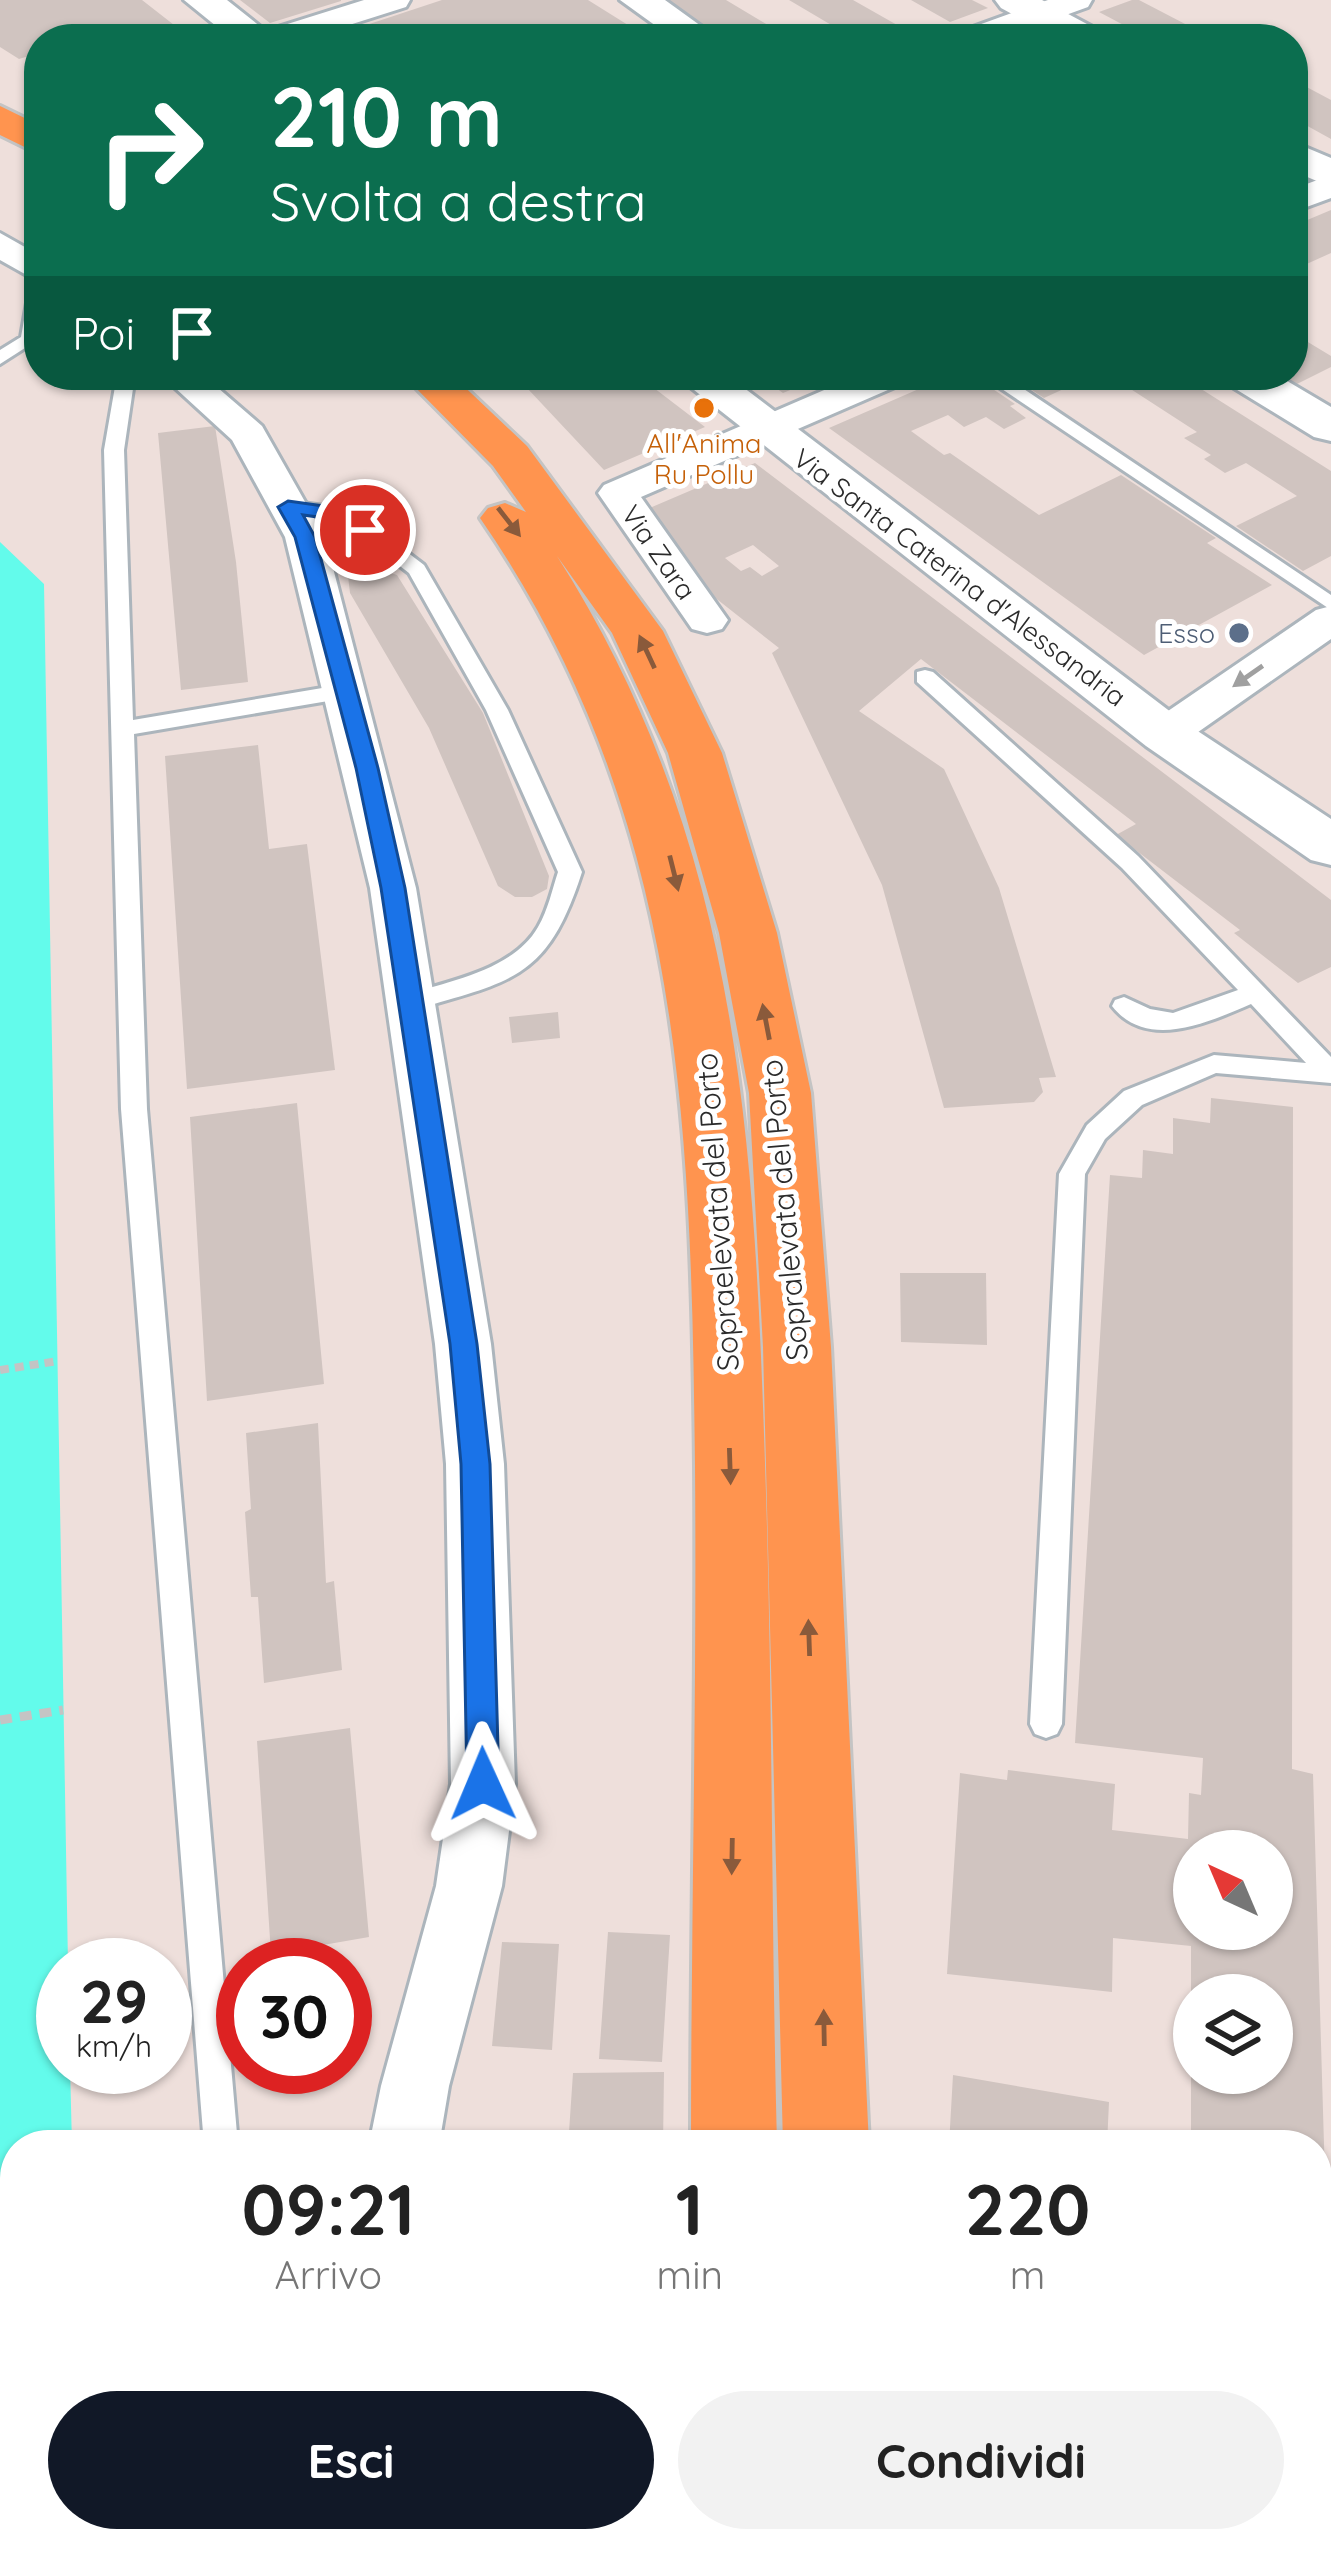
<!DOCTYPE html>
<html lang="it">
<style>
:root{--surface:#fff;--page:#f2f2f2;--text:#222;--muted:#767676;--accent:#111827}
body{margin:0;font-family:Quicksand,sans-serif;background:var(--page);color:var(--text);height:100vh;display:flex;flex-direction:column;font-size:45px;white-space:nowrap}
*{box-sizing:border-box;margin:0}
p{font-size:39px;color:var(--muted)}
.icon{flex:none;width:66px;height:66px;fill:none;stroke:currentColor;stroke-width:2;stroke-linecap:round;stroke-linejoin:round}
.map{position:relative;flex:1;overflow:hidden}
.drawer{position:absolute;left:0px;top:2130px;width:1332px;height:423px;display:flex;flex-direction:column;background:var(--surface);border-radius:48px 48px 0 0;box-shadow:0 3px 9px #0004}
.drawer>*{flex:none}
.banner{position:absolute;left:24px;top:24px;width:1284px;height:366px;border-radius:48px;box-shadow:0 3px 9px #0004;background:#0b6e4f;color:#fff;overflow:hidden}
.needle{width:78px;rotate:316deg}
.controls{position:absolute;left:1173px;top:1830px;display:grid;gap:24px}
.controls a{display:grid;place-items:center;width:120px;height:120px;border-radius:50%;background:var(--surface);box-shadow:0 3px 9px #0004;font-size:60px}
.speed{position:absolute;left:36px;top:1938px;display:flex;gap:24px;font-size:60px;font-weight:700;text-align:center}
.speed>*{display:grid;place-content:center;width:156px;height:156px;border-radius:50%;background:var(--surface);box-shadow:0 3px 9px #0004;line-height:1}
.speed small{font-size:30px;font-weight:400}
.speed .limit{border:18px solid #d22;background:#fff;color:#111}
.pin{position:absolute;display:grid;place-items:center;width:102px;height:102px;color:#fff;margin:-51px;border:6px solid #fff;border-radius:50%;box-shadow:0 3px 12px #0007}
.me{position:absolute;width:132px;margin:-66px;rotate:359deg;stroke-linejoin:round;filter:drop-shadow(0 0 9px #0008)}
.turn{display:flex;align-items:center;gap:42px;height:252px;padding:0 48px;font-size:54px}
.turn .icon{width:156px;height:156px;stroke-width:2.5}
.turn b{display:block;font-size:84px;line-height:102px}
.then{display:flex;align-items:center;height:114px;padding:0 48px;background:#0003;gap:24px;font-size:45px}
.eta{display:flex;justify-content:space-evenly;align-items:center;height:204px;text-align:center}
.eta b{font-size:72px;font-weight:800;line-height:84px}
.cta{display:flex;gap:24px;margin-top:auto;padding:24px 48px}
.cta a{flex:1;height:138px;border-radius:72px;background:var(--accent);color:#fff;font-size:48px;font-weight:800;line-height:138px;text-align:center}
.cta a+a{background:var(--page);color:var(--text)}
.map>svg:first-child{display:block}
.water{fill:#63fbeb}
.building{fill:#d0c4c0;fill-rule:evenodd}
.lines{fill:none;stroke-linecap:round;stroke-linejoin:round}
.lane-casing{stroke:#acb5bc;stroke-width:6}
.street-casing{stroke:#acb5bc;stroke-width:6}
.secondary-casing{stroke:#acb5bc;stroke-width:6}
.primary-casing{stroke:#c4c4c4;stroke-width:6}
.path-far1{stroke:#c4c4c4;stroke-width:8;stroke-dasharray:9 6;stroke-linecap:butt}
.path{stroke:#c4c4c4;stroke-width:9;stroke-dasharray:12 8;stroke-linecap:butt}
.lane{fill:#fff;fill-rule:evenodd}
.street{fill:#fff;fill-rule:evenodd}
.secondary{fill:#fff;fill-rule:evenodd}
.primary{fill:#ff944f;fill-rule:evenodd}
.oneway{fill:#8a5a3b}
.oneway2{fill:#a0a0a0}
.route{fill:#1a73e8;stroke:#114b97;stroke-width:3}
.food-dot{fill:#e8710a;stroke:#fff;stroke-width:4.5}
.service-dot{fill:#5c6f8a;stroke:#fff;stroke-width:4.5}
.labels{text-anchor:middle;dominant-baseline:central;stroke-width:10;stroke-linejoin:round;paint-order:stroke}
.far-food-label{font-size:27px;fill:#c56008;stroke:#fff}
.far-street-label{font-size:27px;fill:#2b2b2b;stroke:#fff}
.far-service-label{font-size:27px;fill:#4e5e75;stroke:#fff;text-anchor:end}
.street-label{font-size:30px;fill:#2b2b2b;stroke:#fff}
</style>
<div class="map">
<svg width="1331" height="2551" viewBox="0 0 1331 2551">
<rect width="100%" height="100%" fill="#eedfdb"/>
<!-- water -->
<path class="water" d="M0,542L44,584L68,1965H63V2067H70L72,2145H15V2538H78L79,2551H0Z"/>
<!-- building -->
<path class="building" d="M0,0H142L192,39H39V59L32,55L19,59L0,47Z
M240,0H341V1L270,23Z
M442,0H588L628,25L592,37L583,32L561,39H324Z
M662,0H726L791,39H725Z
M789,0H853L913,34L855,39Z
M911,0H972L988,8L950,22Z
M1132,0H1139L1214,39H1150L1099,12Z
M1301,84L1331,100V139L1293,118V88Z
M1331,210V253L1300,267L1293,262V226Z
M1293,333L1331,356V367L1291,387L1271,375H1293Z
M543,375H637L705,427L604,470L527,388L548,379Z
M758,375H826L783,393Z
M951,375H972L1015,404L1010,406L1026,418L1004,429L986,417L964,427L948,415L911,431L944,455L950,453L1039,515L1121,475L1216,538L1207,543L1272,585L1144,655L829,428Z
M1009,375H1094L1044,398Z
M1109,375H1179L1331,471V556L1303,571L1236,526L1297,496L1246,463L1225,473L1204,459L1211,455L1184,438L1197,432Z
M215,426L236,562L248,682L181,690L158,433Z
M755,463L1331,900V967L1298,983L1234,933L1240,930L1116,835L1136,824L921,659L859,711L944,769L999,888L1056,1077L1039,1078L1043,1092L1034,1102L944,1108L882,885L772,653L779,648L704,589L645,510ZM753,545L779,566L762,576L750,567L741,571L725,558Z
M379,569L397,575L483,713L549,876L547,889L532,897H515L498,886L429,728L350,593L348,576Z
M258,745L269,849L307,844L335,1070L187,1089L165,756Z
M558,1012L560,1038L512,1043L509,1017Z
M1211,1098L1293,1107L1292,1769L1313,1774L1331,2380L1317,2377V2145H1191V2073H1272V1995H1191V1946L1113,1938L1112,1992L947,1974L960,1773L1007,1780L1008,1770L1115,1784L1112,1830L1188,1839L1189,1793L1201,1795L1203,1758L1075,1743L1110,1175L1142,1178L1143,1150L1173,1154V1118L1210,1123ZM1194,1851H1272V1929H1194Z
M297,1103L324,1384L207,1401L190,1117Z
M900,1273H986L987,1345L901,1342Z
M318,1423L326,1583L334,1581L342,1670L264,1683L258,1597H251L245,1512L251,1509L246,1433Z
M350,1728L369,1937L271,1954L257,1741Z
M608,1932L670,1935L662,2062L599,2059Z
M502,1942L559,1944L552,2050L492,2046Z
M664,2072L663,2145H486L487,2136L569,2132L573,2073Z
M953,2075L1109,2102L1107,2145H949Z
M460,2538H655V2551H459Z
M956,2538H1311V2551H955Z"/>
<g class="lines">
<defs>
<path id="lane" d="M39,281V339L0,364V350L21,337L30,286Z
M117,375H135L124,450L133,720L346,684L357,691L346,698L134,734L147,1109L238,2145H204L121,1109L104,450Z
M981,375H1003L1331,595V610Z
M288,501L352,510L424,565L508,710L582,872C547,981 511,981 410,1011L398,1002L401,996C446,982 513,971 538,927C548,910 552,890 558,872L486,710L409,573L339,519L281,511L278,507Z
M925,670L933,672L1138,856L1331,1057V1083L1216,1073L1142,1105L1105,1139L1085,1174L1062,1724L1057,1734L1046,1738L1035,1734L1030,1724L1059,1174L1087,1125L1124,1091L1214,1055L1306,1063L1251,1004C1209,1022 1147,1051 1112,1006L1115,1000L1124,997L1150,1009L1173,1013L1238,990L1122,868L917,682V672Z
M236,2538H274L275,2551H237Z"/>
<path id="street" d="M364,0H410L406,7L305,39H257L262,32Z
M1048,0H1092L1088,7L999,39H954L959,32Z
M1331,175V198L1293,212V189Z
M0,233L39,255V282L0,260Z
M161,375H203L262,426L325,537L416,888L491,1344L504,1464L515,1784L502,1886L449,2086L439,2145H369L381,2086L436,1886L451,1784L446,1464L435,1344L370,888L285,537L232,440Z
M859,375H910L904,383L641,497L728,620L722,629L707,633L692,629L598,493L604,485Z
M1331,606V639L1181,744L1165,748L1149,744L1143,734L1149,724L1316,610Z
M308,2538H386L385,2551H307Z"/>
<path id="secondary" d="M184,0H227L276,39H232Z
M620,0H665L719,39H674Z
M995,0H1042L1100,31L1105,39H1058L1001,8Z
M1293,142L1331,158V187L1293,171Z
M675,375H727L1184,722L1331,819V865L1311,860L1146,746Z
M1222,375H1277L1331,407V441L1314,437L1229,385Z"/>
<path id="primary" d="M0,106L39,125V154L0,135Z
M403,375H452L527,446L663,631L722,753L777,933L811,1093L831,1347L869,2145H783L763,1347L749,1093L719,933L668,753L612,633L557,556C739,842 754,1135 765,1463C773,1691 771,1918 777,2145H691C691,1918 697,1692 695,1465C691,1121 683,812 480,518L488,508L505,503L526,512L493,466Z
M690,2538H784V2551H690Z
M787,2538H881L882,2551H788Z"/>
</defs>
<!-- lane casing -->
<use href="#lane" class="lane-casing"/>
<!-- street casing -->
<use href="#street" class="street-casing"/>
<!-- secondary casing -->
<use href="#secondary" class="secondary-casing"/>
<!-- primary casing -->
<use href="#primary" class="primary-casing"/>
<!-- path-far1 -->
<path class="path-far1" d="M0,1370L58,1361"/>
<!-- path -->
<path class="path" d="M0,1720L63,1710
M0,2275L15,2273"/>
<!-- lane -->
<use href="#lane" class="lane"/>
<!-- street -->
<use href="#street" class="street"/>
<!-- secondary -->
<use href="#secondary" class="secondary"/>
<!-- primary -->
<use href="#primary" class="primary"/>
</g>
<!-- one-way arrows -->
<defs><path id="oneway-solid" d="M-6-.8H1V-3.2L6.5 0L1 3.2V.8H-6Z" transform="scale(3)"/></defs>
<g class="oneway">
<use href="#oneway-solid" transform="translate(509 522) rotate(52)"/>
<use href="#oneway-solid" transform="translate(647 652) rotate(-115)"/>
<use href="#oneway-solid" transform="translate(674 873) rotate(76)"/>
<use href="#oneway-solid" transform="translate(766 1022) rotate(-101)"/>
<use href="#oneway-solid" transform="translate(730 1466) rotate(88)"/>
<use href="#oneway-solid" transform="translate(809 1638) rotate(-92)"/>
<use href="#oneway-solid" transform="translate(732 1856) rotate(91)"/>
<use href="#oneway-solid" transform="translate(824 2028) rotate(-91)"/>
</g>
<use class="oneway2" href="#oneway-solid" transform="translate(1248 676) rotate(145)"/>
<!-- route -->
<path class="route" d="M288,501L352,510L376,530L365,536L339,520L303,515L315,537L378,768L405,888L477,1344L490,1464L499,1784L495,1795L483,1799L472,1795L467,1784L461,1464L450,1344L381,888L356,768L295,537L278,507Z"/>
<!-- markers -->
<circle class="food-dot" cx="704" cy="408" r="12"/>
<circle class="service-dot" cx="1239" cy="633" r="12"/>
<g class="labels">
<!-- far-food labels -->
<g class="far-food-label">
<text x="704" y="443">All'Anima<tspan x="704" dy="31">Ru Pollu</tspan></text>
</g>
<!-- far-street labels -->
<g class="far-street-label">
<text transform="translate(659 552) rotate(55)">Via Zara</text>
<text transform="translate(960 577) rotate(37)">Via Santa Caterina d'Alessandria</text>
</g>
<!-- far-service labels -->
<g class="far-service-label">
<text x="1215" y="633">Esso</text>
</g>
<!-- street labels -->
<g class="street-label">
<text transform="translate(784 1210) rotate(-95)">Sopralevata del Porto</text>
<text transform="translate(717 1212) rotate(-94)">Sopraelevata del Porto</text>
</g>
</g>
</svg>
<div class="controls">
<a><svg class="needle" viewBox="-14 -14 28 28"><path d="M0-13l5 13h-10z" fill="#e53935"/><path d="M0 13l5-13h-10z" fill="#767676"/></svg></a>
<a><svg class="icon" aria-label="layers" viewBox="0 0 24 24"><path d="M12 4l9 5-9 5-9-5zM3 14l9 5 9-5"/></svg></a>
</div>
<div class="speed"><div>29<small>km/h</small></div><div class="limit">30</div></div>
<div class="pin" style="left:365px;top:530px;background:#d93025"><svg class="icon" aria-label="arrive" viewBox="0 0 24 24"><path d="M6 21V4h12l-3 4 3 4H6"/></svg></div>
<svg class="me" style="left:483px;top:1784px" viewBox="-20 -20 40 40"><path d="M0-17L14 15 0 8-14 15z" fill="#1a73e8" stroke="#fff" stroke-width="4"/></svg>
<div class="banner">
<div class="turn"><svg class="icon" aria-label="right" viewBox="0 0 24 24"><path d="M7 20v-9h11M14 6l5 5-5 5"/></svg><div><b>210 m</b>Svolta a destra</div></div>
<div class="then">Poi<svg class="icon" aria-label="arrive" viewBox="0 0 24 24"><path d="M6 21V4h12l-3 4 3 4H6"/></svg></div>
</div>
<section class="drawer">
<div class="eta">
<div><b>09:21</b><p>Arrivo</p></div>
<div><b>1</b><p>min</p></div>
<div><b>220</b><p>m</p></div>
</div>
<div class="cta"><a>Esci</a><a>Condividi</a></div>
</section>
</div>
